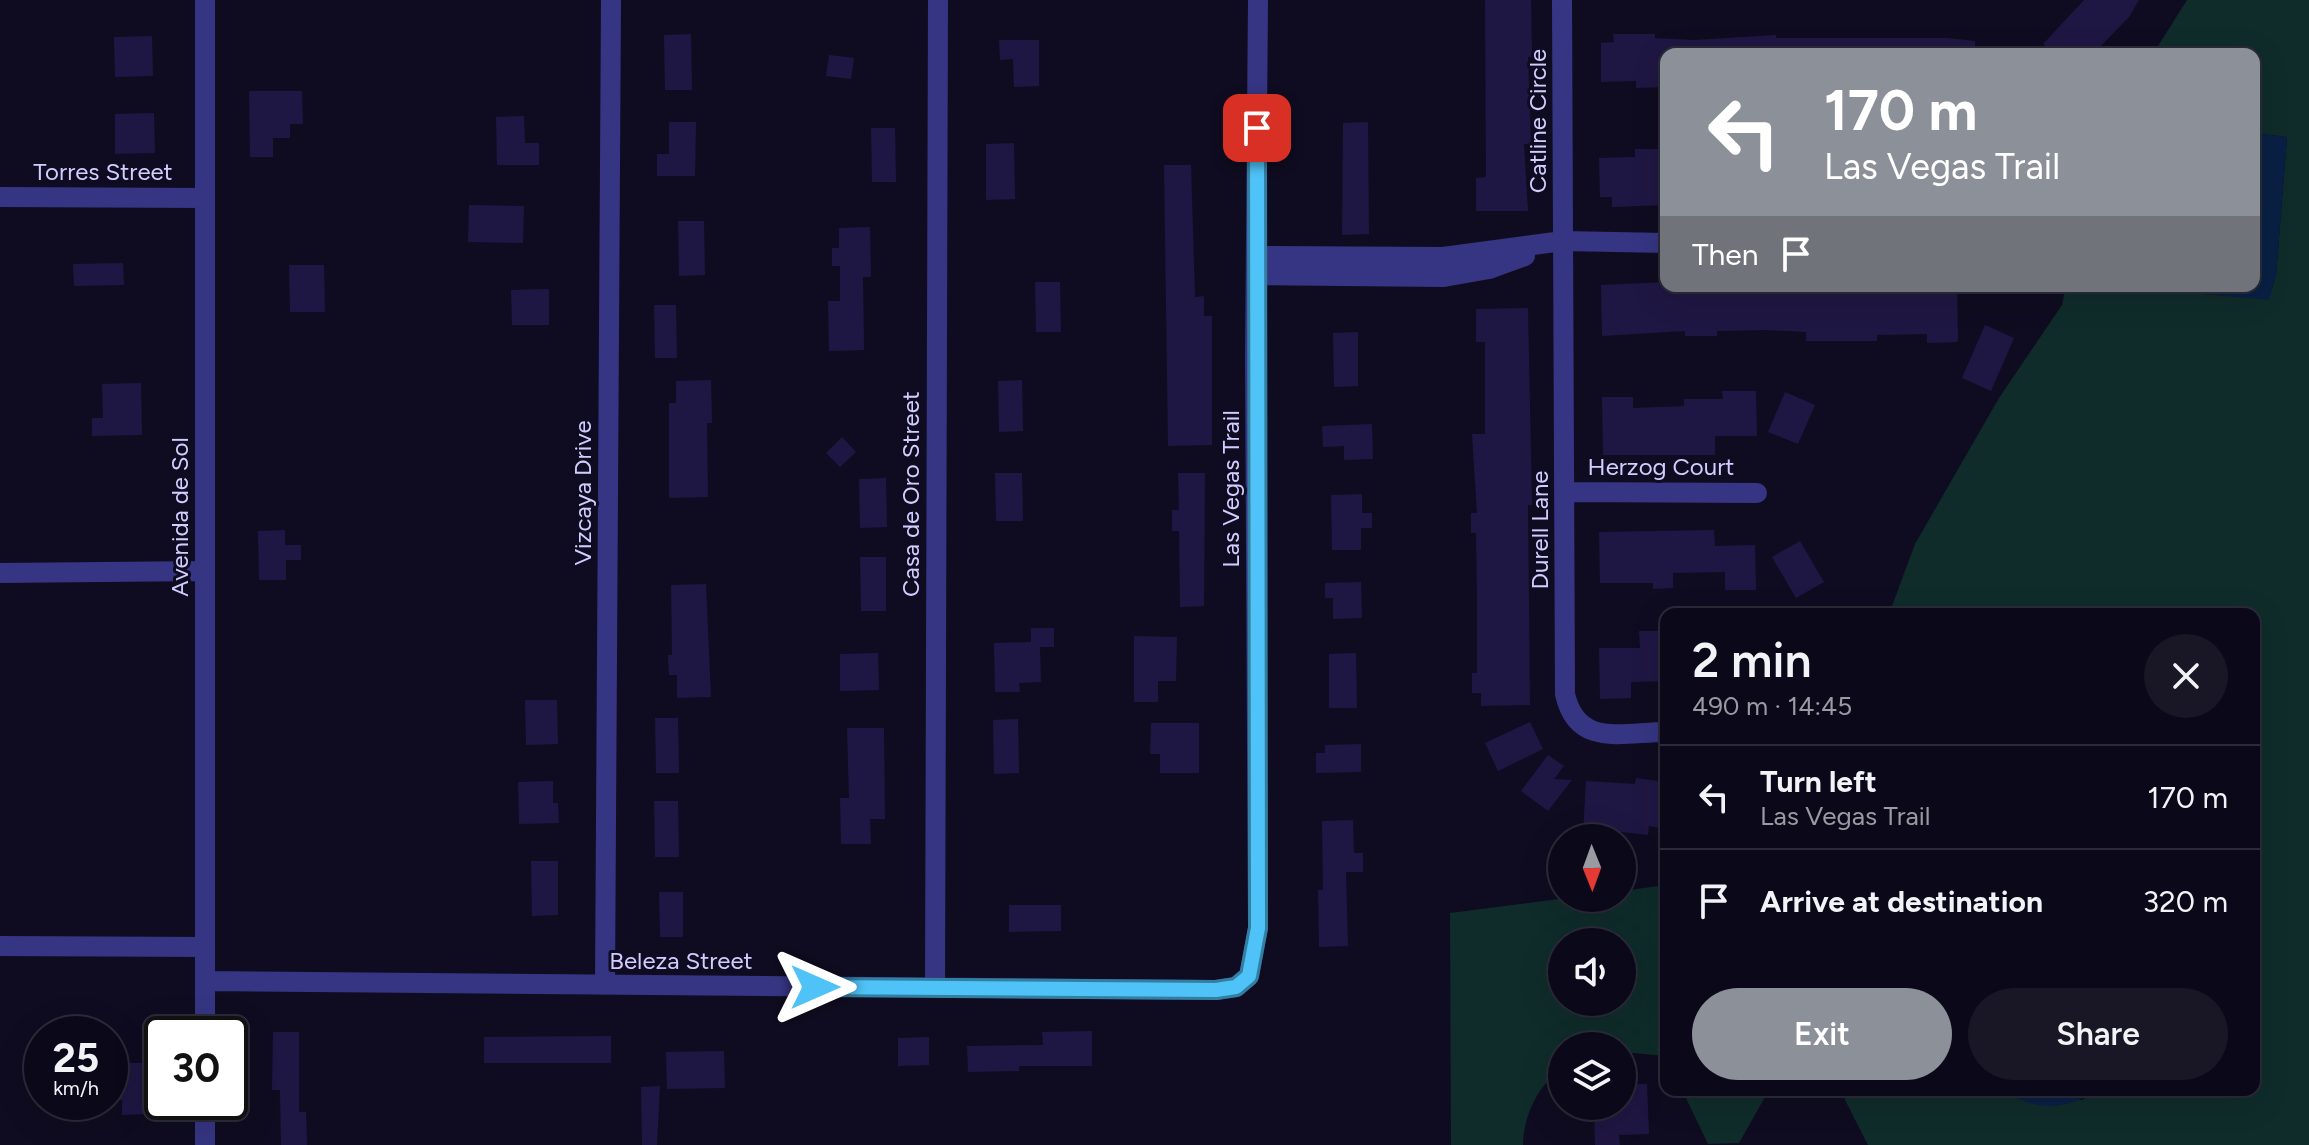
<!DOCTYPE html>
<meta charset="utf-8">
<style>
:root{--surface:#0b0919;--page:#191726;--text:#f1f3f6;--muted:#9a9aa2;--line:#2b2a38;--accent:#8c9099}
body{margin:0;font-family:Figtree,sans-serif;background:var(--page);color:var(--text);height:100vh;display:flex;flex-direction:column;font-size:30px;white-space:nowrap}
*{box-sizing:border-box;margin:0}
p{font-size:26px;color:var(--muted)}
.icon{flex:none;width:44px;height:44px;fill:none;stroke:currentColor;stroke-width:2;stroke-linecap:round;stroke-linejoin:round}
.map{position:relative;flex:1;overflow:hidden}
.panel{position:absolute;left:1660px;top:608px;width:600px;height:488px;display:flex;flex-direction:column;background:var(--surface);border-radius:16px;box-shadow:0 8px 32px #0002,0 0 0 2px var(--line)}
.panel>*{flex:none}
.guide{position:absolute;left:1660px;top:48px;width:600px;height:244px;border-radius:16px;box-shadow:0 8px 32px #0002,0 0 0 2px var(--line);background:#8c9099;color:#fff;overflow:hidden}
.needle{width:52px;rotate:179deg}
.buttons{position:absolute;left:1548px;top:824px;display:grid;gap:16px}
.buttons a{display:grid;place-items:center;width:88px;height:88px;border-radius:50%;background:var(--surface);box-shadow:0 8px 32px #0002,0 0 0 2px var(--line);font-size:40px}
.speed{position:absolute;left:24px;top:1016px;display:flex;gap:16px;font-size:40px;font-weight:700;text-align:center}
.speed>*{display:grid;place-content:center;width:104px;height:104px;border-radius:50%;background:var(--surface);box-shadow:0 8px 32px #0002,0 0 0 2px var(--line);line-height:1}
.speed small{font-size:20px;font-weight:400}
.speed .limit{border:4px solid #111;border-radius:12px;background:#fff;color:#111}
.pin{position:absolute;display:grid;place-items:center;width:68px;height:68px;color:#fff;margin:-34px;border-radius:16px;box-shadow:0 4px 12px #0006}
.me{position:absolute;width:88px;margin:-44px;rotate:90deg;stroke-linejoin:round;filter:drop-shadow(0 0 6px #0008)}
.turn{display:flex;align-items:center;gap:28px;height:168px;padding:0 32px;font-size:36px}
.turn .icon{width:104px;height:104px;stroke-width:2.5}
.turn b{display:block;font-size:56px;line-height:68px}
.then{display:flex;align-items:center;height:76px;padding:0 32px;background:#0003;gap:16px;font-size:30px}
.round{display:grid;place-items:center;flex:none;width:84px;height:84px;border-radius:42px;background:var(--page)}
.head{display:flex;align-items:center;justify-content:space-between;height:136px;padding:0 32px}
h1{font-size:48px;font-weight:600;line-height:60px}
.cta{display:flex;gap:16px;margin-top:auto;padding:16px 32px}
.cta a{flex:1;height:92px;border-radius:48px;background:var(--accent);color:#fff;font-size:32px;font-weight:600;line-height:92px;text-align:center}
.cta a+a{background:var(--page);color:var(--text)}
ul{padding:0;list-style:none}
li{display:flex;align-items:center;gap:24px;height:104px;padding:0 32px;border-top:2px solid var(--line)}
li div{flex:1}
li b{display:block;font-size:30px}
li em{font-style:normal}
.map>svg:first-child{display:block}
.green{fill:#0f2c2a;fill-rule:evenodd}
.water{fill:#092044}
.building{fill:#1f1743}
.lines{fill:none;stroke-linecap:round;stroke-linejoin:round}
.minor{stroke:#363583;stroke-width:20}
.route-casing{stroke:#337fa1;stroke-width:20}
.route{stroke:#4fc3f7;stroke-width:14}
.labels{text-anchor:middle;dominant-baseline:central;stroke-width:6;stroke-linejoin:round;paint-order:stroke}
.street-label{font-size:24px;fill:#d1cdff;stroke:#0f0c21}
</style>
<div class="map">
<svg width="2309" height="1145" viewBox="0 0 2309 1145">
<rect width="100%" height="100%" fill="#0f0c21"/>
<!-- green -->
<path class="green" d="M2187,0H2309V1145H1868L1840,1090H2005L2013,1096L2082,1100L2098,1090H2254V614H1889L1915,544L1999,398L2062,305L2066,286H2204V294L2269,299L2276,275L2287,137L2254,133V54H2153Z
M1666,885V1056L1622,1052V1046H1562V1070C1538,1083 1523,1118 1523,1145H1451L1450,913L1567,898H1622V891ZM1622,942V1002H1562V942Z
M1682,1090H1769L1739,1143L1708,1144Z"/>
<!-- water -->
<path class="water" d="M2254,133L2287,137L2276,275L2269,300L2204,294V286H2254Z
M2005,1090H2098C2068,1109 2035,1113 2005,1090Z"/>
<!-- building -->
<path class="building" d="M1485,0H1531L1532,57H1528L1531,144H1524L1528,211H1476V178L1486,177Z
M2084,0H2139L2129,17L2093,54H2054L2043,44Z
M691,34L692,90H665L664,35Z
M1613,34H1655V38L1694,40L1776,35V38H1948L1975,41V54H1666V87L1636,88V81L1601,82V43L1614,42Z
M152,36L153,76L115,77L114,37Z
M999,40H1039V86L1014,87L1013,59L1000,60Z
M829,55L854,58L851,79L826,76Z
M249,91H302L303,124H290V138H273V157H250Z
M154,113L155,153L115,154V114Z
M524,116L525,143H539V165H497L496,117Z
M669,122H696L695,176H657V154H669Z
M1368,122L1369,234L1342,235L1343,123Z
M871,128H895L896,182H872Z
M1014,143L1015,199L986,200V144Z
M1635,149H1666V205L1612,207V197H1600L1599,158L1635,157Z
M1164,165H1191L1195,297L1204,296V316H1212V445L1168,446Z
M469,205L524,206L523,243L468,242Z
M678,221H704L705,275L679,276Z
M870,227L871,277H863L864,350L829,351L828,301H840V266H832V248H839V228Z
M123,263L124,285L74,286L73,264Z
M289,265H324L325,312H290Z
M1035,282H1060L1061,332H1036Z
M1666,282V286H1957L1958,342L1927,343V334L1877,335V341H1806V332L1766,330L1717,331V336H1685V331L1602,336L1601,285Z
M549,289V325H512L511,290Z
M654,305H676L677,358H655Z
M1528,308L1532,505H1528L1530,705L1481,706V693H1472V673H1477V593L1476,533H1471V513H1477L1472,434H1485V342H1476V309Z
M1985,325L2014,338L1991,391L1962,378Z
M1358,332V386L1334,387L1333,333Z
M711,380L712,423H707L708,497L669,498V403H676V381Z
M1022,380L1023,431L999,432L998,381Z
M141,383L142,435L92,436V418H103L102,384Z
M1722,391H1756L1757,436H1715V455H1603L1602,397H1633V408L1684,406V399H1723Z
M1785,392L1815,405L1798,444L1768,432Z
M1372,424L1373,459L1344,460V446L1323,447L1322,426Z
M842,437L856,452L840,467L826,453Z
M995,473H1022L1023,521H996Z
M1178,473H1205L1204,606L1180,607L1179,531H1172V510H1179Z
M886,478L887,527L860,528L859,479Z
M1362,494V513H1372V528H1361V550H1332L1331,495Z
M285,530V545H301V560H286V580H259L258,531Z
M1714,530L1715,546L1755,545L1756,590H1725V572L1673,573V588L1653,589V583H1600L1599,532Z
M1800,541L1824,582L1796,598L1772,557Z
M860,557H886V611H861Z
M1361,582L1362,618L1333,619V598H1325V583Z
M706,584L711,697L677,698V675H669L668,655H672L671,585Z
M1031,628H1054V647H1040L1041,682L1019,683L1020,692H995L994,643L1031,642Z
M1639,631H1666V681L1631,682V698L1600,699L1599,648H1640Z
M1134,636L1177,637L1176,681H1158V702H1134Z
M878,653L879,690L840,691V654Z
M1356,653L1357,708H1329V654Z
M525,700H557L558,744L526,745Z
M655,718H678L679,773H656Z
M1018,719L1019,773L994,774L993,720Z
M1530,722L1543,749L1498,771L1485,743Z
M1151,723H1199V773H1160V754H1150Z
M847,728H884L885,819H870L871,844H841L840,798H849Z
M1361,744V772L1316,773V753H1325V745Z
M1548,755L1564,766L1554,779L1572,780L1548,811L1521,791Z
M1636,778L1666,782L1660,828L1649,826L1648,835L1613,831L1612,836L1583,834L1586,781L1635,784Z
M553,781V803H558L559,823L519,824L518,782Z
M654,801H678L679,857H655Z
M1353,820L1354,853H1363V872H1346L1348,946L1319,947L1318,890H1323L1322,821Z
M531,861H558V915L532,916Z
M659,892H683V937H660Z
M1009,905H1061V931L1009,932Z
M1092,1031V1066H1019V1071L968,1072L967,1046L1043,1045L1042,1032Z
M273,1032H299V1112H306L307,1145H281L280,1090H272Z
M611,1036V1063H484V1037Z
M929,1037V1065L898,1066V1038Z
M724,1051L725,1088L667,1089L666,1052Z
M111,1063H147L148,1114L122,1115V1100H112Z
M1626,1084H1647L1649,1134L1619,1135L1620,1145H1595L1594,1106H1622Z
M660,1086L657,1145H642L641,1087Z"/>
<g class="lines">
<!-- minor -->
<path class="minor" d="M205,0V1034
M1562,0L1565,694C1577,748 1622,732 1666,732
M0,197L205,198
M1256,256L1443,257L1563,241L1666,243
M1256,275L1444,277L1489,269L1525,256
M1565,492L1757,493
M0,573L205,571
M0,946L204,947
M205,981L1216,990L1236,987L1249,976L1258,928L1255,358L1258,0
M605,985L611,0
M935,988L938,0
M205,1145V1102"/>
</g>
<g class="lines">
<defs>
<path id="route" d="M815,987L1216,990L1236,987L1249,976L1258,928L1257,128"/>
</defs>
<!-- route casing -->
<use href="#route" class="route-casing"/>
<!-- route -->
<use href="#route" class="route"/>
</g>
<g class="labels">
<!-- street labels -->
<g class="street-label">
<text transform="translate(1537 121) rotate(-90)">Catline Circle</text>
<text x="103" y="171">Torres Street</text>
<text x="1661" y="466">Herzog Court</text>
<text transform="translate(1230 489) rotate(-90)">Las Vegas Trail</text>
<text transform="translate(582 493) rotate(-90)">Vizcaya Drive</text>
<text transform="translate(910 494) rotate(-90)">Casa de Oro Street</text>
<text transform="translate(179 517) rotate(-90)">Avenida de Sol</text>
<text transform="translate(1539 530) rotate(-90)">Durell Lane</text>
<text x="681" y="960">Beleza Street</text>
</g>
</g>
</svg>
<div class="buttons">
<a><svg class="needle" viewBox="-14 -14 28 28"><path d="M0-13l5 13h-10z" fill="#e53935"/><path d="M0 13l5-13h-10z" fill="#9a9aa2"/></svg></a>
<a><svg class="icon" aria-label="sound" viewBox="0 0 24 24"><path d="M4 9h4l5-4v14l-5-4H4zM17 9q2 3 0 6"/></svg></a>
<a><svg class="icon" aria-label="layers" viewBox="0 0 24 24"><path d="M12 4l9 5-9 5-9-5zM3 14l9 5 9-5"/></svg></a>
</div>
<div class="speed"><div>25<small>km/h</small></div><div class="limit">30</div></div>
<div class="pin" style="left:1257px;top:128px;background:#d93025"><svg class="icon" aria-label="arrive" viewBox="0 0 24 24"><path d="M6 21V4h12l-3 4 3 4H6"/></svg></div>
<svg class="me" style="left:815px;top:987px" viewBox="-20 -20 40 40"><path d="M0-17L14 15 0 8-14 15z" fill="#4fc3f7" stroke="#fff" stroke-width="4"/></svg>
<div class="guide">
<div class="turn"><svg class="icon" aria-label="left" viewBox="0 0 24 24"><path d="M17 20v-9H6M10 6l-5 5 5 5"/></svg><div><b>170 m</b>Las Vegas Trail</div></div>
<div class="then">Then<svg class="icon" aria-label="arrive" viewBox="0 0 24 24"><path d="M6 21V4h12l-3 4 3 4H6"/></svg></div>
</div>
<section class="panel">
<div class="head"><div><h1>2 min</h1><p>490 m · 14:45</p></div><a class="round"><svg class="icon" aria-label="close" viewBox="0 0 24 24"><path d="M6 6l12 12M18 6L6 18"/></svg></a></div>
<ul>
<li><svg class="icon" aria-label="left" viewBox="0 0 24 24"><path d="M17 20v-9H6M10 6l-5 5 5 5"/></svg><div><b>Turn left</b><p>Las Vegas Trail</p></div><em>170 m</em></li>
<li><svg class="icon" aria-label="arrive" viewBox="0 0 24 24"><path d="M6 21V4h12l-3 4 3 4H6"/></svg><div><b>Arrive at destination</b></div><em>320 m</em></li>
</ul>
<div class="cta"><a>Exit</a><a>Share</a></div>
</section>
</div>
